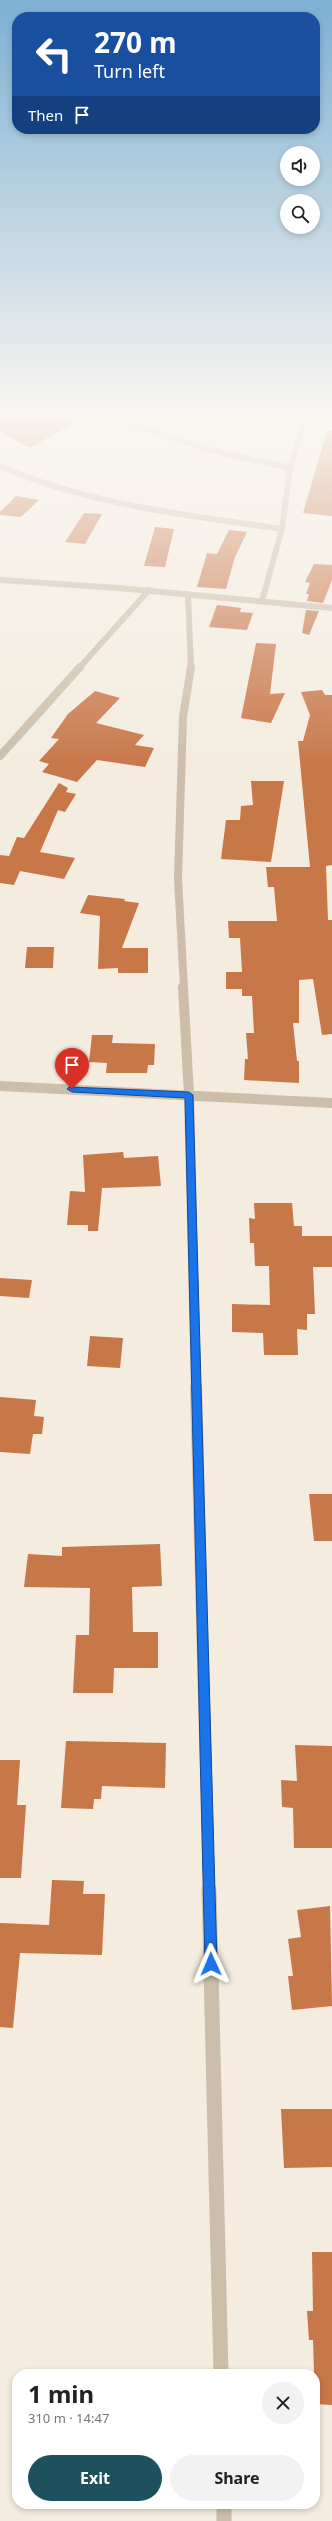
<!DOCTYPE html>
<meta charset="utf-8">
<style>
:root{--surface:#fff;--page:#f2f2f2;--text:#222;--muted:#767676;--accent:#1e515d}
body{margin:0;font-family:"Noto Sans",sans-serif;background:var(--page);color:var(--text);height:100vh;display:flex;flex-direction:column;font-size:15px;white-space:nowrap}
*{box-sizing:border-box;margin:0}
p{font-size:13px;color:var(--muted)}
.icon{flex:none;width:22px;height:22px;fill:none;stroke:currentColor;stroke-width:2;stroke-linecap:round;stroke-linejoin:round}
.map{position:relative;flex:1;overflow:hidden}
.details{position:absolute;left:12px;top:2369px;width:308px;height:140px;display:flex;flex-direction:column;background:var(--surface);border-radius:16px;box-shadow:0 2px 6px #0003}
.details>*{flex:none}
.banner{position:absolute;left:12px;top:12px;width:308px;height:122px;border-radius:16px;box-shadow:0 2px 6px #0003;background:#1a4fa0;color:#fff;overflow:hidden}
.tools{position:absolute;left:280px;top:146px;display:grid;gap:8px}
.tools a{display:grid;place-items:center;width:40px;height:40px;border-radius:50%;background:var(--surface);box-shadow:0 2px 6px #0003;font-size:20px}
.pin{position:absolute;display:grid;place-items:center;width:34px;height:34px;color:#fff;margin:-41px -17px;border-radius:50% 50% 50% 0;rotate:-45deg;box-shadow:0 0 4px #0007}
.pin .icon{rotate:45deg}
.me{position:absolute;width:44px;margin:-22px;rotate:359deg;stroke-linejoin:round;filter:drop-shadow(0 0 3px #0008)}
.turn{display:flex;align-items:center;gap:14px;height:84px;padding:0 16px;font-size:18px}
.turn .icon{width:52px;height:52px;stroke-width:2.5}
.turn b{display:block;font-size:28px;line-height:34px}
.then{display:flex;align-items:center;height:38px;padding:0 16px;background:#0003;gap:8px;font-size:15px}
.round{display:grid;place-items:center;flex:none;width:42px;height:42px;border-radius:21px;background:var(--page)}
.headline{display:flex;align-items:center;justify-content:space-between;height:68px;padding:0 16px}
h1{font-size:24px;font-weight:700;line-height:30px}
.primary-button{display:flex;gap:8px;margin-top:auto;padding:8px 16px}
.primary-button a{flex:1;height:46px;border-radius:24px;background:var(--accent);color:#fff;font-size:16px;font-weight:700;line-height:46px;text-align:center}
.primary-button a+a{background:var(--page);color:var(--text)}
.map>svg:first-child{display:block}
.building{fill:#c87749}
.lines{fill:none;stroke-linecap:round;stroke-linejoin:round}
.minor-far4{stroke:#ccbeab;stroke-width:6}
.minor-far3{stroke:#ccbeab;stroke-width:8}
.minor-far2{stroke:#ccbeab;stroke-width:10}
.minor-far1{stroke:#ccbeab;stroke-width:12}
.minor{stroke:#ccbeab;stroke-width:15}
.route{fill:#1a73e8;stroke:#114b97}
</style>
<div class="map">
<svg width="332" height="2521" viewBox="0 0 332 2521">
<rect width="100%" height="100%" fill="#f3ecdf"/>
<!-- building -->
<path class="building" d="M0,413L15,418L26,413H53L74,422L32,447H28L0,432Z
M327,431H332V516L303,513Z
M16,496L39,500L21,517L0,515V512Z
M84,513L102,514L85,544L65,542Z
M155,527L174,529L165,567L144,566Z
M229,530L247,532L235,557L226,589L197,587L207,553L217,554Z
M314,564L332,565V580L323,603L307,601L309,594H306L310,583L305,582Z
M217,605L241,608L240,612L253,613L247,630L209,627Z
M306,610L319,611L309,635L302,633Z
M256,643L276,644L270,694L285,693L271,723L241,718Z
M322,690L325,695H332V865L326,866L328,920H332V1034L322,1035L313,979L299,980V1023H293L297,1061H299V1083L244,1080L245,1059H248L246,1033H254L252,996H242V989H226V972H242L240,938H229L228,921H277L274,887H268L266,867H310L298,741H303L310,715L301,692Z
M95,691L120,698L96,723L144,735L135,745L154,748L145,767L97,760L77,782L42,772L49,764L39,761L59,739L51,738L68,714Z
M251,781H284L271,862L221,859L226,820H240L241,806L253,805Z
M59,783L68,788L66,792L76,794L65,812L58,810L40,852L75,858L64,879L20,871L14,885L0,883V855L9,856L17,837L24,838Z
M88,895L125,899L124,901L139,903L122,948H148V973H118V968L98,969L100,916L80,913Z
M27,947H54L53,968H25Z
M92,1035H113L112,1043L155,1044L154,1065H148L147,1073H106L107,1063L89,1062Z
M123,1152L124,1158L158,1156L161,1186L102,1188L98,1231H88V1225H67L70,1191L85,1192L83,1155Z
M254,1203H292L294,1226H302V1236H332V1267H313L315,1314H307V1330L297,1329L298,1355H264L263,1333L232,1332V1304L270,1305L269,1266H255L254,1243H250L249,1218L255,1219Z
M0,1278L32,1280L29,1298L0,1296Z
M90,1336L123,1338L120,1368L87,1366Z
M0,1397L36,1400L34,1416L44,1417L42,1434H33L30,1454L0,1452Z
M309,1494H332V1541H314Z
M160,1544L162,1586L132,1587L133,1632H158V1668H114L113,1693H73L76,1635H89L90,1588L24,1587L28,1554L62,1556V1547Z
M66,1741L166,1743L165,1788L102,1786L101,1799H94L93,1809L61,1808Z
M295,1745L332,1746V1848H294L293,1808L282,1807L281,1780L297,1781Z
M0,1760H20L17,1805H26L21,1878H0Z
M52,1880L84,1881L83,1894H105L102,1955L20,1953L13,2028L0,2027V1923L49,1925Z
M330,1906L332,2006L292,2010L288,1976H293L288,1939L301,1937L297,1910Z
M281,2109H332V2167L284,2168Z
M312,2252H332V2405L315,2404L313,2340H309L307,2311H313Z"/>
<g class="lines">
<!-- minor-far4 -->
<path class="minor-far4" d="M97,413L206,449L290,468
M0,466C89,505 186,515 282,529L262,601
M282,529L290,468L308,413
M0,580L119,588L332,608
M188,594L191,668
M79,668L149,590"/>
<!-- minor-far3 -->
<path class="minor-far3" d="M0,756L80,667
M184,988L178,879L183,717L191,667"/>
<!-- minor-far2 -->
<path class="minor-far2" d="M183,987L189,1095L196,1388
M0,1086L332,1103"/>
<!-- minor-far1 -->
<path class="minor-far1" d="M196,1387L209,1891"/>
<!-- minor -->
<path class="minor" d="M209,1890L221,2374
M224,2504V2521"/>
</g>
<!-- sky -->
<linearGradient id="sky" x2="0" y2="1"><stop stop-color="#7db0d2"/><stop offset="0.54" stop-color="#faf6f1"/><stop offset="1" stop-color="#faf6f1" stop-opacity="0"/></linearGradient>
<rect width="332" height="766" fill="url(#sky)"/>
<!-- route -->
<path class="route" d="M69,1087L189,1092L193,1095L217,1964L215,1969L211,1971L207,1969L205,1964L185,1098L72,1092L67,1089Z"/>
</svg>
<div class="tools">
<a><svg class="icon" aria-label="sound" viewBox="0 0 24 24"><path d="M4 9h4l5-4v14l-5-4H4zM17 9q2 3 0 6"/></svg></a>
<a><svg class="icon" aria-label="search" viewBox="0 0 24 24"><circle cx="10" cy="10" r="6"/><path d="M15 15l6 6"/></svg></a>
</div>
<div class="pin" style="left:72px;top:1089px;background:#d93025"><svg class="icon" aria-label="arrive" viewBox="0 0 24 24"><path d="M6 21V4h12l-3 4 3 4H6"/></svg></div>
<svg class="me" style="left:211px;top:1964px" viewBox="-20 -20 40 40"><path d="M0-17L14 15 0 8-14 15z" fill="#1a73e8" stroke="#fff" stroke-width="4"/></svg>
<div class="banner">
<div class="turn"><svg class="icon" aria-label="left" viewBox="0 0 24 24"><path d="M17 20v-9H6M10 6l-5 5 5 5"/></svg><div><b>270 m</b>Turn left</div></div>
<div class="then">Then<svg class="icon" aria-label="arrive" viewBox="0 0 24 24"><path d="M6 21V4h12l-3 4 3 4H6"/></svg></div>
</div>
<section class="details">
<div class="headline"><div><h1>1 min</h1><p>310 m · 14:47</p></div><a class="round"><svg class="icon" aria-label="close" viewBox="0 0 24 24"><path d="M6 6l12 12M18 6L6 18"/></svg></a></div>
<div class="primary-button"><a>Exit</a><a>Share</a></div>
</section>
</div>
